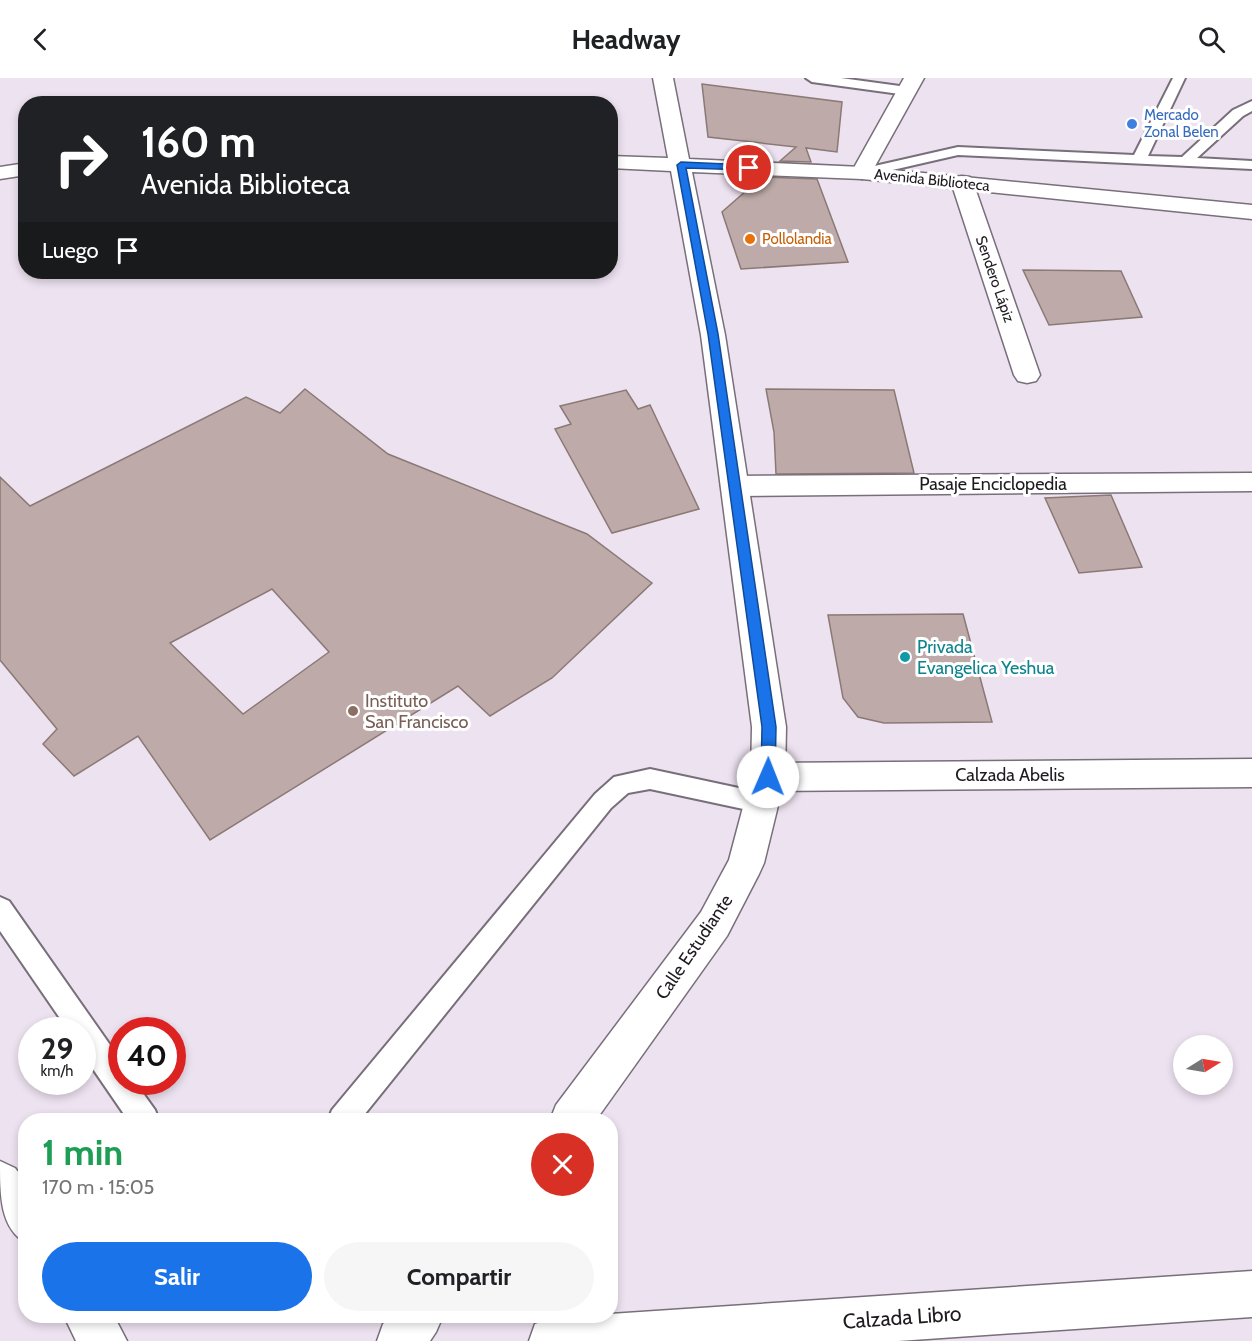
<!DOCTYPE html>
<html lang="es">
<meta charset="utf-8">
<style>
:root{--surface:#fff;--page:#f6f6f6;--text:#202124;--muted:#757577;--accent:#1a73e8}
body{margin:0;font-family:Cabin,sans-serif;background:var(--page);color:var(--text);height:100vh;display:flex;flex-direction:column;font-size:22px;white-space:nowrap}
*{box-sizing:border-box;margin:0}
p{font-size:20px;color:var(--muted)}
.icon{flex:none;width:33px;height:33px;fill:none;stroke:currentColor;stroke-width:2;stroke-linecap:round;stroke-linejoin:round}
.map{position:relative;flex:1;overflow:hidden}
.details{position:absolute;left:18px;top:1035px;width:600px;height:210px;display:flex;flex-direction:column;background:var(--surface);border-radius:24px;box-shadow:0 3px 9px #0003}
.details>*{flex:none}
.hud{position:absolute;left:18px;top:18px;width:600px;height:183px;border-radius:24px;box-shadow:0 3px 9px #0003;background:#202124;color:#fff;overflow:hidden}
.needle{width:39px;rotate:79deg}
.tools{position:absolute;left:1173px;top:957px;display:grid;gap:12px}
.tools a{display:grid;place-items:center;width:60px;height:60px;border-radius:50%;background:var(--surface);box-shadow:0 3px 9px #0003;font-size:30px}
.speed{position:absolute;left:18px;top:939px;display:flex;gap:12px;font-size:30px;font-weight:700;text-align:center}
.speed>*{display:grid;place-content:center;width:78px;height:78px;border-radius:50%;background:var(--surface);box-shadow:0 3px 9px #0003;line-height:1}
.speed small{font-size:15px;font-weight:400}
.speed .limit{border:9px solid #d22;background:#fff;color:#111}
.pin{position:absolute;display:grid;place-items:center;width:51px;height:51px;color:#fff;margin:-26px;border:3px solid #fff;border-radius:50%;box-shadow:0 2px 6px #0007}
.me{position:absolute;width:66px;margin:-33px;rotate:1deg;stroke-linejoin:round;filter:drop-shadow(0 0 4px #0008)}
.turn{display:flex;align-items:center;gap:21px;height:126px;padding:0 24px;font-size:27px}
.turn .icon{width:78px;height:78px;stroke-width:2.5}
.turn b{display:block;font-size:42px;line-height:51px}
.then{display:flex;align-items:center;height:57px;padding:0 24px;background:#0003;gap:12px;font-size:22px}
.round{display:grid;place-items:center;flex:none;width:63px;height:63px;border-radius:32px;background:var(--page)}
.overview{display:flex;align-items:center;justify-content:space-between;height:102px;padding:0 24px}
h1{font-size:36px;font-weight:700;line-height:45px;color:#1e9e55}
.action{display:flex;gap:12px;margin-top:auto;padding:12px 24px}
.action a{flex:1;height:69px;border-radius:36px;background:var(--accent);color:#fff;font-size:24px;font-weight:700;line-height:69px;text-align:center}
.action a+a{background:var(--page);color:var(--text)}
header{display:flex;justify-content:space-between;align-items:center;height:78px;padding:0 24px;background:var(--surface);font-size:27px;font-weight:700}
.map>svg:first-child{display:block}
.building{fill:#beaba9;stroke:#8b7976;stroke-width:1.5;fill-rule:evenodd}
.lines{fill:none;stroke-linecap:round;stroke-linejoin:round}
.service-casing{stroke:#786f7b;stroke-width:4}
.minor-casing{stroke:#786f7b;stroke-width:3}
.tertiary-casing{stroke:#786f7b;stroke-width:3}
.service{fill:#fff;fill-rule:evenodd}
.minor{fill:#fff;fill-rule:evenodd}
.tertiary{fill:#fff;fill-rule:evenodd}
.route{fill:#1a73e8;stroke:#114b97;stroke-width:1.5}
.shop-dot{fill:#3f7fe0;stroke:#fff;stroke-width:2}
.food-dot{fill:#e8710a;stroke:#fff;stroke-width:2}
.culture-dot{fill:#0f9aa8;stroke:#fff;stroke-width:2}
.education-dot{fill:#8d6e63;stroke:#fff;stroke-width:2}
.labels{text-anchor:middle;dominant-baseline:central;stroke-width:6;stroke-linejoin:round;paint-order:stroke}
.far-shop-label{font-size:15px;fill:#366cbe;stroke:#fff;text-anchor:start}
.far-street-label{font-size:15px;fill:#1e1a1f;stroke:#fff}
.far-food-label{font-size:15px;fill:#c56008;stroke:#fff;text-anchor:start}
.street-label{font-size:18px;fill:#1e1a1f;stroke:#fff}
.culture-label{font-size:18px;fill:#0d838f;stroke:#fff;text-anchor:start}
.education-label{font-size:18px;fill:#785e54;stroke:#fff;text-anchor:start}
.near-street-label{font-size:21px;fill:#1e1a1f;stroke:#fff}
</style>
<header><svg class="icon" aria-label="back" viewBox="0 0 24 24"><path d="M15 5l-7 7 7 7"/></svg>Headway<svg class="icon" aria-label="search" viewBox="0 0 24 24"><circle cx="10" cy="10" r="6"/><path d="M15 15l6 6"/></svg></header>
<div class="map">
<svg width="1252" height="1263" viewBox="0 0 1252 1263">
<rect width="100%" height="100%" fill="#ede2f0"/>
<!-- building -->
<path class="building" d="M702,6L842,24L837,74L806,70L811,84L780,83L796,69L708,59Z
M762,99L817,101L848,184L741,191L722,134Z
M1023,192L1121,193L1142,239L1049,247Z
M305,311L388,376L587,456L652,505L552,600L490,638L458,608L210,762L138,658L74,698L43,666L57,651L0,582V399L30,428L246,319L280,335ZM272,511L329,574L243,636L170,565Z
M766,311L894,312L914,395L776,396L774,354Z
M626,312L638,331L650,327L699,431L612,455L555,351L571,346L560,328Z
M1111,417L1142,489L1079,495L1045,420Z
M963,536L992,644L884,645L858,639L843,620L828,537Z"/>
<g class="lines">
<defs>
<path id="service" d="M806,0H841L907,9L914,13L907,17L812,4Z
M1173,0H1185L1148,78L1182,79L1233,32L1252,23V33L1243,38L1197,80L1252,83V91L958,77L862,99L855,95L857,92L958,69L1134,77Z
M650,691L762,715L770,718L774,725L770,732L762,735L650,711L628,715L611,730L360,1042H328L332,1032L595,716L614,699Z
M0,819L9,823L122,984V1004H135L155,1032L159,1042H128L82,975V952H68L0,853Z"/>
<path id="minor" d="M904,0H924L869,99L862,101L855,99L851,95Z
M962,98L970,99L973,104L1040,297L1036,303L1027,305L1018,303L1014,297L951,104L954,99Z
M1252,395V413L735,418L725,415L721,408L725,401L735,398Z
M1252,681V709L768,713L756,709L751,699L756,689L768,685Z
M1252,1193V1239L898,1263H529L535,1246L552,1240L610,1238V1236Z"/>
<path id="tertiary" d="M653,0H673L689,81L862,89L1252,127V141L862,101L692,94L725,257L786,649L785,699L764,785L759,796L727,858L596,1042H550L556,1027L701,834L729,782L751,699L752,649L701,257L671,93L610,90V78L668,80Z
M26,85V97L0,101V89Z
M0,1083L15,1090L26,1104V1165C0,1150 0,1117 0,1083Z
M64,1238H114L127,1263H76Z
M391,1238H443L436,1254L430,1263H377L383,1246Z"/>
</defs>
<!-- service casing -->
<use href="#service" class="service-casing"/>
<!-- minor casing -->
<use href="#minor" class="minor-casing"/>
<!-- tertiary casing -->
<use href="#tertiary" class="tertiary-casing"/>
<!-- service -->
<use href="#service" class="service"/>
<!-- minor -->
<use href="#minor" class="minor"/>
<!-- tertiary -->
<use href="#tertiary" class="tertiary"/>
</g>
<!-- route -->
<path class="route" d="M681,84L749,87L753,90L749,92L686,90L718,256L776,649L775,699L773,703H763L761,699L762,649L708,256L677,87Z"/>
<!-- markers -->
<circle class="shop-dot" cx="1132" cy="46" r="6"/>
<circle class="food-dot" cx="750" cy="161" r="6"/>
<circle class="culture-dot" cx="905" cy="579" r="6"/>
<circle class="education-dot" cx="353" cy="633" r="6"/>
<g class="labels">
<!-- far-shop labels -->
<g class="far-shop-label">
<text x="1144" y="37">Mercado<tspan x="1144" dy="17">Zonal Belen</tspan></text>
</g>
<!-- far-street labels -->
<g class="far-street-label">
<text transform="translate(932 102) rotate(6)">Avenida Biblioteca</text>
<text transform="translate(995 201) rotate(71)">Sendero Lápiz</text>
</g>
<!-- far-food labels -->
<g class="far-food-label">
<text x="762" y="161">Pollolandia</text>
</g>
<!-- street labels -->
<g class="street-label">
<text x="993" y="406">Pasaje Enciclopedia</text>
<text x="1010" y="697">Calzada Abelis</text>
<text transform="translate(694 869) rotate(-56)">Calle Estudiante</text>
</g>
<!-- culture labels -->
<g class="culture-label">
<text x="917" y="569">Privada<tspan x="917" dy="21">Evangelica Yeshua</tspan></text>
</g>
<!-- education labels -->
<g class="education-label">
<text x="365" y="623">Instituto<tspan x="365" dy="21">San Francisco</tspan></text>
</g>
<!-- near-street labels -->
<g class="near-street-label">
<text transform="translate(902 1239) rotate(-4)">Calzada Libro</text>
</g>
</g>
</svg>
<div class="tools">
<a><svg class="needle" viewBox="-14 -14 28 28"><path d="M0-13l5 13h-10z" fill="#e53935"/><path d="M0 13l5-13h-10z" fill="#757577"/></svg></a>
</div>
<div class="speed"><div>29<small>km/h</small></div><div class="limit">40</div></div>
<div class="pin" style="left:749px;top:90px;background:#d93025"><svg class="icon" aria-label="arrive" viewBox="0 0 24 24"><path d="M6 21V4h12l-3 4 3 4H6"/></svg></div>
<svg class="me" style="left:768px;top:699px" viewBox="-20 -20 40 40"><circle r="19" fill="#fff"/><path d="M0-13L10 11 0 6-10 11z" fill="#1a73e8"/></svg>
<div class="hud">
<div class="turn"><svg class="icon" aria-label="right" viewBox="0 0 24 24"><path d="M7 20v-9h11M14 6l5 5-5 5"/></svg><div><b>160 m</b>Avenida Biblioteca</div></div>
<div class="then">Luego<svg class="icon" aria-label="arrive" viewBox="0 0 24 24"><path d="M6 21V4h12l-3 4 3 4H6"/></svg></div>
</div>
<section class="details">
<div class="overview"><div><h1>1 min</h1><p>170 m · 15:05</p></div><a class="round" style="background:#d93025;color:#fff"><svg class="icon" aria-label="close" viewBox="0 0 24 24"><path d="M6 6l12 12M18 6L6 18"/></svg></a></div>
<div class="action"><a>Salir</a><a>Compartir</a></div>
</section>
</div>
